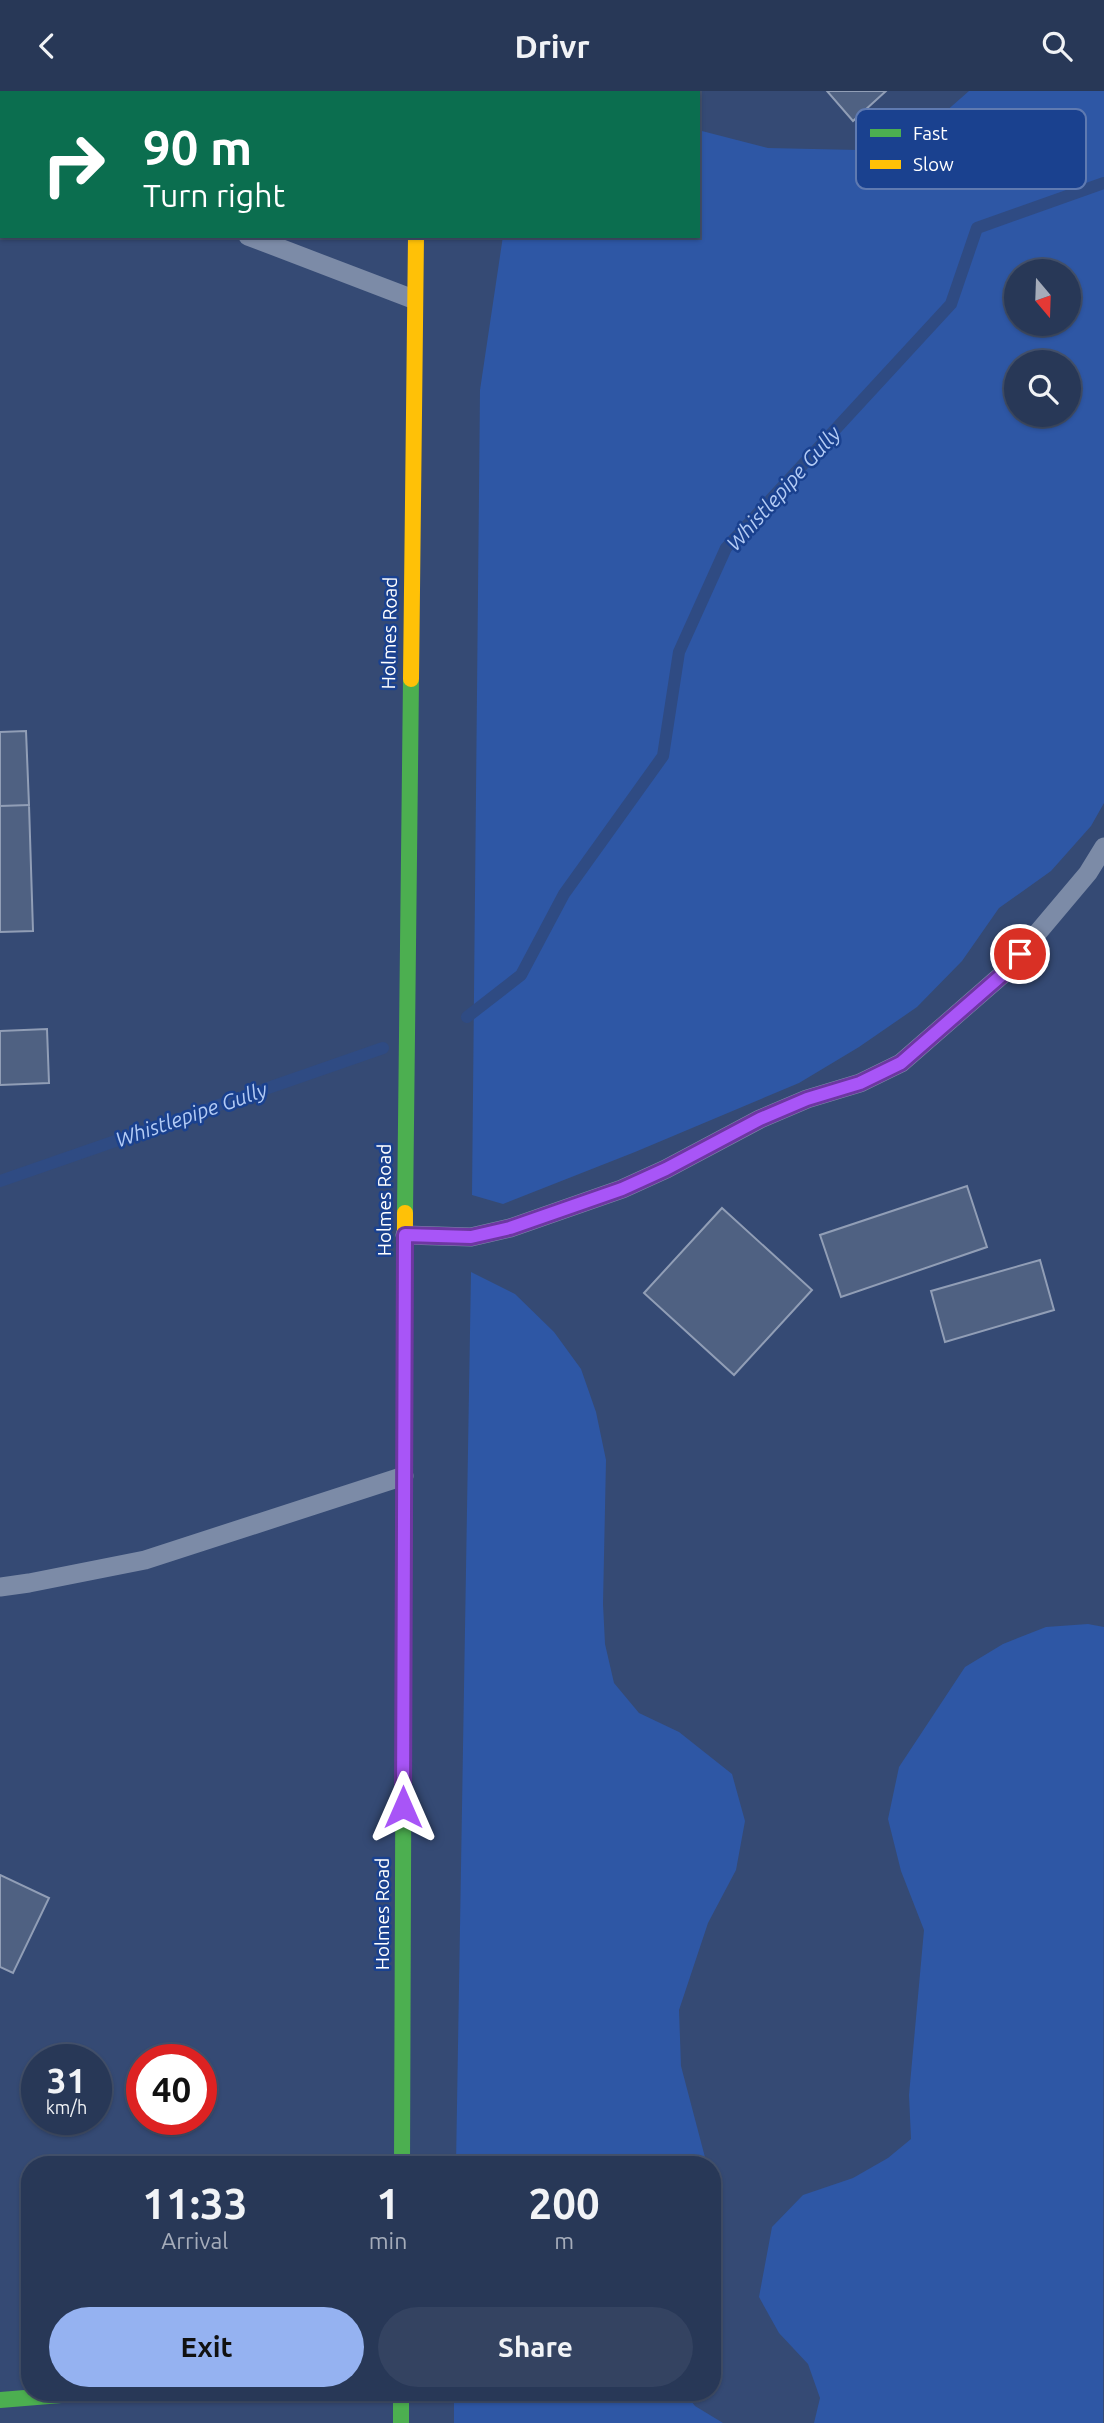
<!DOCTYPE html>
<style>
:root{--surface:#283857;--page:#344361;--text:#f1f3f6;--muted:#a5acba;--line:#44526d;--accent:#95b2f1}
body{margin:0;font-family:Ubuntu,sans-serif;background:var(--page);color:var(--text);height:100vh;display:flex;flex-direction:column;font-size:26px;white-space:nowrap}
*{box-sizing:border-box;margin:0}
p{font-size:23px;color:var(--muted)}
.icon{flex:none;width:38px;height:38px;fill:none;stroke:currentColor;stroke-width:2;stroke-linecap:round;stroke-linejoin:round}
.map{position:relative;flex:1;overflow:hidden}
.sheet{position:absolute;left:21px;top:2065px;width:700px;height:245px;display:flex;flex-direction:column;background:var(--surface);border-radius:28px;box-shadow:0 2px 5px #0004,0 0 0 2px var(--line)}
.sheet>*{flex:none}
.hud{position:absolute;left:0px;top:0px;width:700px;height:147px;box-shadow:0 2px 5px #0004,0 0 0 2px var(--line);background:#0b6e4f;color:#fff;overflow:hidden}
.needle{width:46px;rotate:161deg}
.controls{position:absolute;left:1004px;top:168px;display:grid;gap:14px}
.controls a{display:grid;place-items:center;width:77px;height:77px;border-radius:50%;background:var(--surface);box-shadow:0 2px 5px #0004,0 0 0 2px var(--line);font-size:35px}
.speed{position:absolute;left:21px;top:1953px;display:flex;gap:14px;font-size:35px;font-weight:700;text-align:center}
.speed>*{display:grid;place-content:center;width:91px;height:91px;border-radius:50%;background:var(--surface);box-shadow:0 2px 5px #0004,0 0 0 2px var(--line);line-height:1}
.speed small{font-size:18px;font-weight:400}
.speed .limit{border:10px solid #d22;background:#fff;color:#111}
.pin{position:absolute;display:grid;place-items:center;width:60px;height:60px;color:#fff;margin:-30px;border:4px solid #fff;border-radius:50%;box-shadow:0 2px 7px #0007}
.me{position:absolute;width:77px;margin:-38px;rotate:0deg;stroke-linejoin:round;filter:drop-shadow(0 0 5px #0008)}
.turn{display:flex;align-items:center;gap:24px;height:147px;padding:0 28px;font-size:32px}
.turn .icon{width:91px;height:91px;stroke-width:2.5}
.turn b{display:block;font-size:49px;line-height:60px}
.eta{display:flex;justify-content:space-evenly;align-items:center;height:119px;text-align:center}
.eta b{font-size:42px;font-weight:700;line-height:49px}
.action{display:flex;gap:14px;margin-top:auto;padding:14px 28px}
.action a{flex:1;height:80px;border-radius:42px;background:var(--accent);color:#111;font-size:28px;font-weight:700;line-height:80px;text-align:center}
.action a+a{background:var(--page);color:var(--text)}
header{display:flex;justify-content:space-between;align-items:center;height:91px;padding:0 28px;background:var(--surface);font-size:32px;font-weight:700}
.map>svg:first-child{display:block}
.green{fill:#2e57a5;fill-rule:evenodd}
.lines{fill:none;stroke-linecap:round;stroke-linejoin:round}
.stream{stroke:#2f4b83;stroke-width:12}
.building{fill:#4f6182;stroke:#919eb6;stroke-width:2}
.lane{stroke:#7c8ba7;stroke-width:19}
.fast{stroke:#4caf50;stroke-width:16}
.slow{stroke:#ffc107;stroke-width:16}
.route-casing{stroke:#6d37a1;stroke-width:18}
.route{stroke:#a855f7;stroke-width:12}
.labels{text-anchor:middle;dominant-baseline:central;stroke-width:5;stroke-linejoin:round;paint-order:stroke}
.street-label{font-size:19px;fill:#fff;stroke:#1a418f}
.water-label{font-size:21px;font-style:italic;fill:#b3cbf5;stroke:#1a418f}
.key{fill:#1a418f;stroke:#5f7ab1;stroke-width:2}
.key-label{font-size:19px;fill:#fff}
</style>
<header><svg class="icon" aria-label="back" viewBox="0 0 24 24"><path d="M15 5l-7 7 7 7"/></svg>Drivr<svg class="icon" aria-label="search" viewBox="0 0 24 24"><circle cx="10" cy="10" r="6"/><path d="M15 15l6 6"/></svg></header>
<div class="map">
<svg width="1104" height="2332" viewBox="0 0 1104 2332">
<rect width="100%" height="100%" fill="#354a74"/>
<!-- green -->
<path class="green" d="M969,0H1104V712L1091,735L1051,780L999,817L962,870L917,916L859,956L799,992L635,1061L503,1113L472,1104L480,299L503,145H698V39L768,57L859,59L914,42L944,22ZM1017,180H1069V233H1017ZM1017,271H1069V324H1017Z
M471,1181L515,1203L554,1241L581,1278L596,1321L606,1369L603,1513L605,1553L614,1592L639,1622L679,1641L732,1683L745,1730L736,1779L708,1832L679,1919L681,1975L707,2074H456Z
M1088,1533L1104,1536L1103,2332H814L820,2307L808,2273L779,2242L759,2206L772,2136L803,2104L853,2087L888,2067L911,2048L909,2004L924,1839L901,1780L888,1728L899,1676L965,1576L1003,1553L1046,1536Z
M454,2301H684L695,2315L723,2332H454Z"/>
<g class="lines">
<!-- stream -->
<path class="stream" d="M467,926L521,884L564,803L663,665L679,561L726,457L951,213L977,137L1104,92
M0,1090L383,957"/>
</g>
<!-- building -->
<path class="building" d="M827,0H886L853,30Z
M26,640L29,714L0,715V641Z
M29,714L33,840L0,841V715Z
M47,938L49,992L0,994V940Z
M967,1095L987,1156L841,1206L820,1144Z
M722,1117L812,1199L734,1284L644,1202Z
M1040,1169L1054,1219L945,1251L931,1200Z
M0,1784L49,1807L13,1882L0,1876Z"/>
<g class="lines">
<!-- lane -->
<path class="lane" d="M0,51H2
M248,145L413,208
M405,1144L471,1146L510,1137L622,1098L666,1078L760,1028L807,1008L860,992L901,972L1003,883L1088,782L1104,756
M0,1496L29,1492L145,1469L404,1385"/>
<!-- fast -->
<path class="fast" d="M423,0V2
M405,1122L411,588
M402,2074L404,1504
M401,2301V2332
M0,2309L98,2301"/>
<!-- slow -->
<path class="slow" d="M411,588L416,145
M404,1504L405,1122"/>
</g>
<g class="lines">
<defs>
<path id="route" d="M403,1716L405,1144L471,1146L510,1137L622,1098L666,1078L760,1028L807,1008L860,992L901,972L1003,883L1020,863"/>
</defs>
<!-- route casing -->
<use href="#route" class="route-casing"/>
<!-- route -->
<use href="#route" class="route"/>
</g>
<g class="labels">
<!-- street labels -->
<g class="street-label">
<text transform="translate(389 542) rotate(-89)">Holmes Road</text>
<text transform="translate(384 1109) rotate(-90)">Holmes Road</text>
<text transform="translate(382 1823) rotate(-90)">Holmes Road</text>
</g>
<!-- water labels -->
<g class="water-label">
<text transform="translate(783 397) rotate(-48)">Whistlepipe Gully</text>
<text transform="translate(191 1023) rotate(-19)">Whistlepipe Gully</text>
</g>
</g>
<!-- legend -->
<rect x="856" y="18" width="230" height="80" rx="10" class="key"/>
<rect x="870" y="38" width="31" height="8" fill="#4caf50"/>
<rect x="870" y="69" width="31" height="9" fill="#ffc107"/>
<g class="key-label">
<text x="913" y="49">Fast</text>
<text x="913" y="80">Slow</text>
</g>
</svg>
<div class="controls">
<a><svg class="needle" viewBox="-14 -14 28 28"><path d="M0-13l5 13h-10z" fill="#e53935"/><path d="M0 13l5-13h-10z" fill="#a5acba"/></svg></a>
<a><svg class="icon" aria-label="search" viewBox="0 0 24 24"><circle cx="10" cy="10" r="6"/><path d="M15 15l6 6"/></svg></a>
</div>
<div class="speed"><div>31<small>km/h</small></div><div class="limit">40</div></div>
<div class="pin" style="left:1020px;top:863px;background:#d93025"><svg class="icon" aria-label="arrive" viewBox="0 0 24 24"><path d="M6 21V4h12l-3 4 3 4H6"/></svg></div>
<svg class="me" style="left:403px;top:1716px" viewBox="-20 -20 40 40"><path d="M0-17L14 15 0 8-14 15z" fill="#a855f7" stroke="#fff" stroke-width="4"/></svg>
<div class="hud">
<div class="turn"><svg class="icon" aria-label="right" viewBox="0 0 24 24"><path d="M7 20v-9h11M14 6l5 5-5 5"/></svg><div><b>90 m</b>Turn right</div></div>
</div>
<section class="sheet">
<div class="eta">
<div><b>11:33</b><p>Arrival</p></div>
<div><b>1</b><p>min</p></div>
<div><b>200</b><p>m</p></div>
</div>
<div class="action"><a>Exit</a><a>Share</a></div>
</section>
</div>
